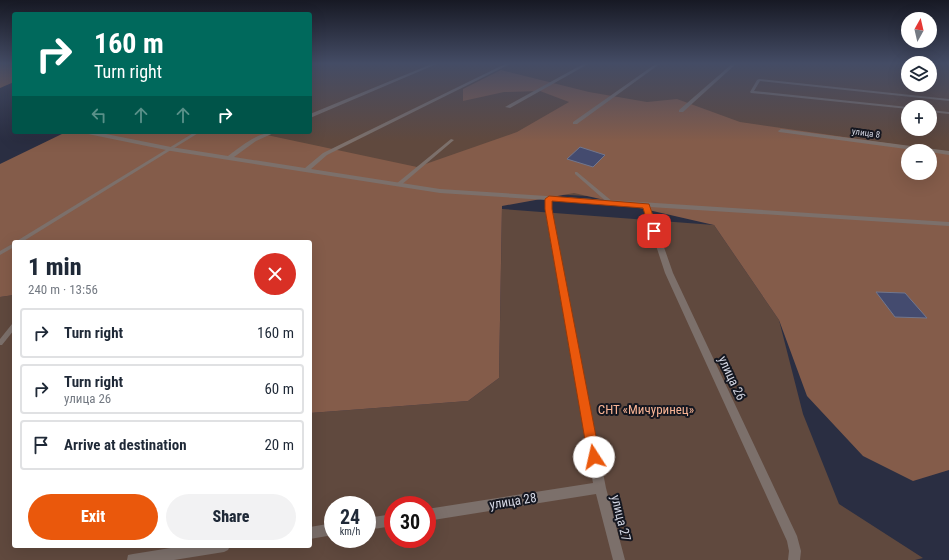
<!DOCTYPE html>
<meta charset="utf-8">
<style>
:root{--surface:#fff;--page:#f2f2f3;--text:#1f2937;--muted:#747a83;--line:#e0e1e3;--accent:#ea580c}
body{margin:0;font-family:"Roboto Condensed",sans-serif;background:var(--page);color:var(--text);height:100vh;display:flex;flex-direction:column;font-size:15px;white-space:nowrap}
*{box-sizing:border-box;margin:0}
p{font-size:13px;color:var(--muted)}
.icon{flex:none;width:22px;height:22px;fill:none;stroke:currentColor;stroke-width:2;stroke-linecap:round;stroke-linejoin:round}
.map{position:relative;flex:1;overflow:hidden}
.drawer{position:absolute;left:12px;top:240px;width:300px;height:308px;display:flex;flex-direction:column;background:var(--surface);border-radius:4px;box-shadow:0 4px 16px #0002}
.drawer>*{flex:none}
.guide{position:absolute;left:12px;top:12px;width:300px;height:122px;border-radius:4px;box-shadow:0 4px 16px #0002;background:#00695c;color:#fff;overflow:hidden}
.needle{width:26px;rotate:8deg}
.fabs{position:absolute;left:901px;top:12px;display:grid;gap:8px}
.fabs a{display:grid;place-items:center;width:36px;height:36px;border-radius:50%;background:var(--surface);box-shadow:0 4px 16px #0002;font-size:20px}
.speed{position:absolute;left:324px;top:496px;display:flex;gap:8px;font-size:20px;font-weight:700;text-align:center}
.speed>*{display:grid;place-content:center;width:52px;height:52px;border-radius:50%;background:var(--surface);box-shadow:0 4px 16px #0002;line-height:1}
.speed small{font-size:10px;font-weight:400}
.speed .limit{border:6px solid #d22;background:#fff;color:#111}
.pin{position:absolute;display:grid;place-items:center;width:34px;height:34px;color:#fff;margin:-17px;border-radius:8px;box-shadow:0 2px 6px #0006}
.me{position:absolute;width:44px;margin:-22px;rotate:350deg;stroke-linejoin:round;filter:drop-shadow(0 0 3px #0008)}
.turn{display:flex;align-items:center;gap:14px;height:84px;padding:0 16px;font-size:18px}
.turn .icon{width:52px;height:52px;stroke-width:2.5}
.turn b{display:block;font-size:28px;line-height:34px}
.lanes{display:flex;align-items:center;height:38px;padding:0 16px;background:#0003;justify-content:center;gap:20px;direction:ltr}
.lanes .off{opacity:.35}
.round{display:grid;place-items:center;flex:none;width:42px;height:42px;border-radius:21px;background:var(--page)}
.overview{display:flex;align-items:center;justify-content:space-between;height:68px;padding:0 16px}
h1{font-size:24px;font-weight:800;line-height:30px}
.primary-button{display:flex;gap:8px;margin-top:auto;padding:8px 16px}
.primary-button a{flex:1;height:46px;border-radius:24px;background:var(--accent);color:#fff;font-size:16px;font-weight:800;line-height:46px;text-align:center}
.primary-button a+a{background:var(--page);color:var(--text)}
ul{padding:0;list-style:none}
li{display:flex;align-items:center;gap:12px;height:50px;margin:0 8px 6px;padding:0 8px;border:2px solid var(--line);border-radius:4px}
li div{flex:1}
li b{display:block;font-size:15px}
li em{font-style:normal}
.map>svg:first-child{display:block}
.green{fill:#60493e;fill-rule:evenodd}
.forest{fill:#845c4a;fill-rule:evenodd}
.building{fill:#444b6f;stroke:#71768d}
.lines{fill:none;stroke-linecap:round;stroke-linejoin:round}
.lane{fill:#7c706b;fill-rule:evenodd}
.street{fill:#7c706b;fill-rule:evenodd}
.route{fill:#ea580c;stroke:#983908}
.labels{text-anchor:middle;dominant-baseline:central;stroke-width:4;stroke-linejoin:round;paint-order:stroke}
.far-street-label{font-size:9px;fill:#d3d6e3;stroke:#151720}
.near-street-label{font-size:13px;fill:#d3d6e3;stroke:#151720}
.near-park-label{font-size:13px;fill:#f8b495;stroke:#151720}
</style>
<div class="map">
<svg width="949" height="560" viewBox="0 0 949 560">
<rect width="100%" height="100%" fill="#2a2e42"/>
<!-- green -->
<path class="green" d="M310,63H949V218L473,189L190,132H310ZM908,63H930V85H908ZM908,107H930V129H908ZM908,151H930V173H908Z
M502,209L714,225L779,320L803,414L839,504L923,558L915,560H0V297L14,295V546H310V413L468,401L499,378ZM333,505H367V539H333ZM393,505H427V539H393Z"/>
<!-- forest -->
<path class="forest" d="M4,63H14V82L0,88V64Z
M501,70L589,92L647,102L677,99L740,122L949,152V470L913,481L863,456L807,396L779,320L714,225L574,193L502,206L499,378L468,401L310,413V242H14V295L0,297V164L66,132H261L262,134L417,167L517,132L569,102L540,91L504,92L463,101V89ZM908,151H930V173H908Z"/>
<!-- building -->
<path class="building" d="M580,147L605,155L593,167L567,159Z
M876,292L905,293L927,318L895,317Z"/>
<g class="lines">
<!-- lane -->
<path class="lane" d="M759,79L949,99V101L760,81L754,91L908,107V109L751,93L750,92L757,80Z
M930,110L949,112V114L930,112Z
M195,132H200L22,242H15Z
M451,139L454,140L400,186H396V184Z
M575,172H577L613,202V204H609L575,174Z
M14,243V247L0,255V251Z
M12,324H14V330L2,345H0V339Z"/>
<!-- street -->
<path class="street" d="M434,63H439L310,118V114Z
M507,63H512L327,155L311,169L440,189L949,222V226L650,207L673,273L797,536L801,551L800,560H788L789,551L787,541L665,273L643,206L552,200L551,209L606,488L625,560H613L596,494L427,521V509L593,483L545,209L546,200L440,193L171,151L88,134L85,132H96L171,147L228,156C242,146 257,132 276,132L256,141L234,157L305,168L323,153Z
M585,63H590L510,108L505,107Z
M657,63H661L577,124H573V122Z
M733,63H737L683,112H679V110Z
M781,129L949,151V155L930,152V151H921L779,132L778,131Z
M393,514V526L367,530V518Z
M333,523V535L310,539V527Z
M183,546H230L228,550L224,552L174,560H127L128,555L133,554Z"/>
</g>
<!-- sky -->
<linearGradient id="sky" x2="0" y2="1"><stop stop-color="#171924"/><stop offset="0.45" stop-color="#444c65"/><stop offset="1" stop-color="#444c65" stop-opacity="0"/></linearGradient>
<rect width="949" height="141" fill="url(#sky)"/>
<!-- route -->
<path class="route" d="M549,196L649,204L658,231L654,233L650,231L643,208L552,201V209L600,457L599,461L594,463L590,461L588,457L545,209V199Z"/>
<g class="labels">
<!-- far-street labels -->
<g class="far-street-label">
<text transform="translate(866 133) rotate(8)">улица 8</text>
</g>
<!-- near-street labels -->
<g class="near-street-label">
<text transform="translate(732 378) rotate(65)">улица 26</text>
<text transform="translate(513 501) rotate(-9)">улица 28</text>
<text transform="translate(621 518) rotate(76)">улица 27</text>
</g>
<!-- near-park labels -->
<g class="near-park-label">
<text x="646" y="409">СНТ «Мичуринец»</text>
</g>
</g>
</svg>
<div class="fabs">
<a><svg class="needle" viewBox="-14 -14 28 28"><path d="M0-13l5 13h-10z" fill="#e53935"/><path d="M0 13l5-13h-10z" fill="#747a83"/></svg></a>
<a><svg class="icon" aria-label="layers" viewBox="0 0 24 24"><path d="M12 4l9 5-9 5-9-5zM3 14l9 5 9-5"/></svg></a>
<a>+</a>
<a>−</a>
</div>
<div class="speed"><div>24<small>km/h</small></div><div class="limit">30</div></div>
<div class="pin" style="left:654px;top:231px;background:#d93025"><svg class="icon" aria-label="arrive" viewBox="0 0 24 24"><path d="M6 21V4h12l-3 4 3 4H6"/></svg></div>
<svg class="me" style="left:594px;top:457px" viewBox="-20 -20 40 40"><circle r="19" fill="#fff"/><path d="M0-13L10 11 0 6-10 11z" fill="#ea580c"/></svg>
<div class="guide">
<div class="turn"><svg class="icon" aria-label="right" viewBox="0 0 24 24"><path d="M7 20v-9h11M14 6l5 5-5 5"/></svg><div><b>160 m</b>Turn right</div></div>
<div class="lanes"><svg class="icon off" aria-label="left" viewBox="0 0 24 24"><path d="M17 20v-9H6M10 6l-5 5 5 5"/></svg><svg class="icon off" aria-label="ahead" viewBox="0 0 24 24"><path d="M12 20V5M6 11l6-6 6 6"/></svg><svg class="icon off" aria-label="ahead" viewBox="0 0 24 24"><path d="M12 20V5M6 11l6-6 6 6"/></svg><svg class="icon" aria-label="right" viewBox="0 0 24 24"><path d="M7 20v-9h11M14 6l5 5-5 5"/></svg></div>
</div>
<section class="drawer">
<div class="overview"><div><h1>1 min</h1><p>240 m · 13:56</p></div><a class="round" style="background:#d93025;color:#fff"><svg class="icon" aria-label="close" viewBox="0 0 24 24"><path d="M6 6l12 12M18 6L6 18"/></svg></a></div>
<ul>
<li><svg class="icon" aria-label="right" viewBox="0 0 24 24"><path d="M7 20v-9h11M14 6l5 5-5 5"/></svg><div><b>Turn right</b></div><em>160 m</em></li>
<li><svg class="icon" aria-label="right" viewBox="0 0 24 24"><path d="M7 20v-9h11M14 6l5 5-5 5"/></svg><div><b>Turn right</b><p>улица 26</p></div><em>60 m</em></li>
<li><svg class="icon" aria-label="arrive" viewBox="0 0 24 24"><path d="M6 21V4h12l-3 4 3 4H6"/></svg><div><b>Arrive at destination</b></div><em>20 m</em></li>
</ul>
<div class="primary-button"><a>Exit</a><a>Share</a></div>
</section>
</div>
